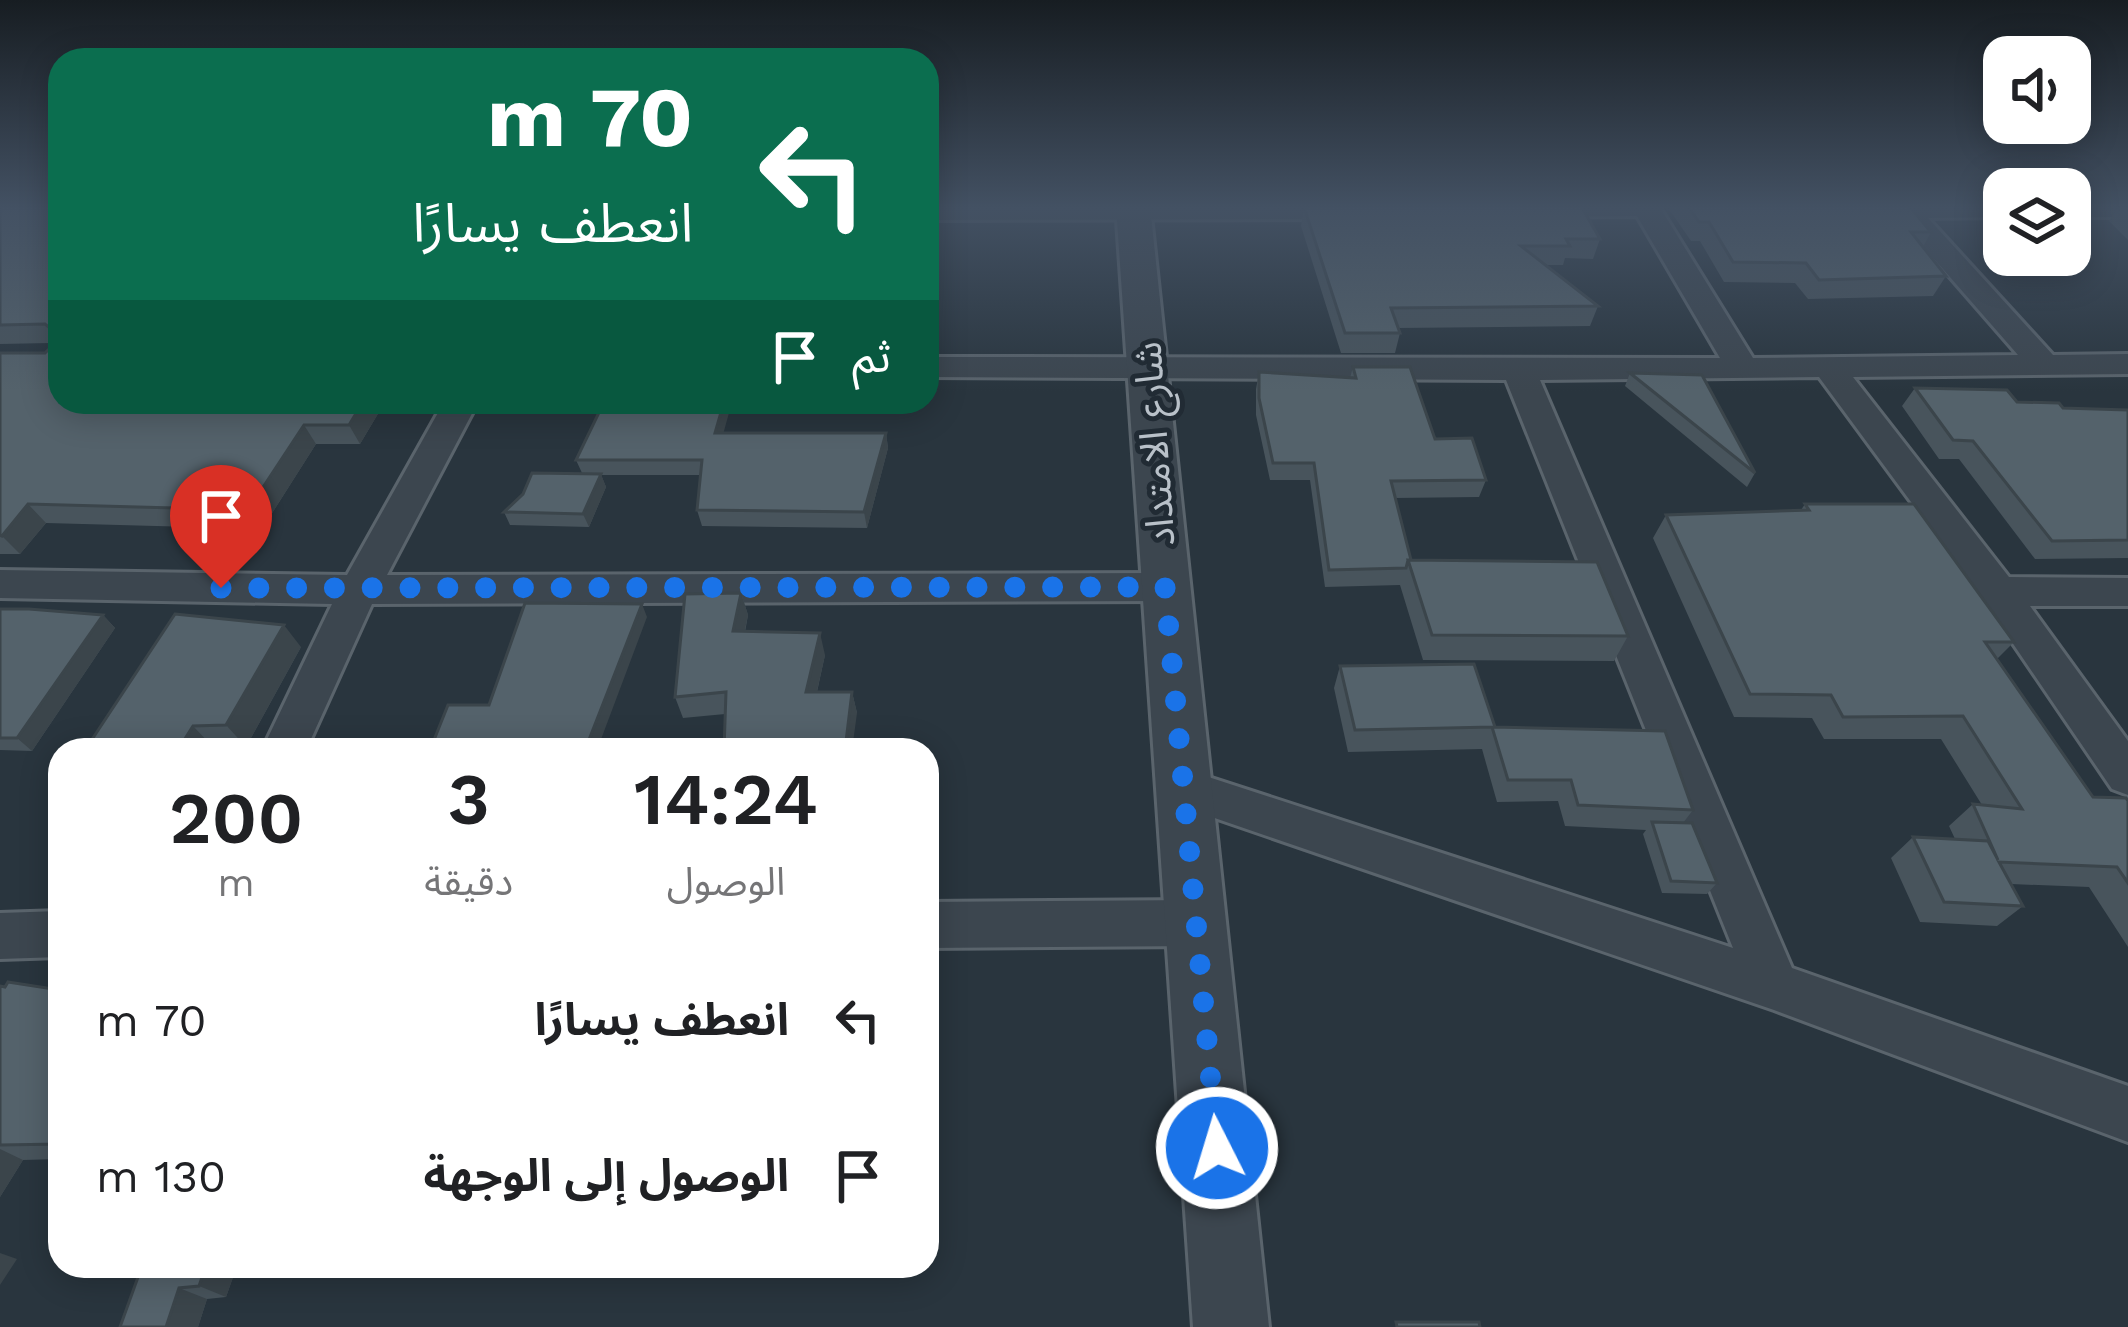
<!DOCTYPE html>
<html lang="ar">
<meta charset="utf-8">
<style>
:root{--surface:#fff;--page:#f2f2f2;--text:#202124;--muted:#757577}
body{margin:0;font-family:"Work Sans","Noto Sans Arabic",sans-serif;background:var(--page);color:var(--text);direction:rtl;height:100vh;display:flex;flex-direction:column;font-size:45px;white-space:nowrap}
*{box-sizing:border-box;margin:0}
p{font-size:39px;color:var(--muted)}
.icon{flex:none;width:66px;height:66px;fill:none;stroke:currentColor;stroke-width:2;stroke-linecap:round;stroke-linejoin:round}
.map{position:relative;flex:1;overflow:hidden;direction:ltr}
.panel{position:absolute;left:48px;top:738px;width:891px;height:540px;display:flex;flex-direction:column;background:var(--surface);border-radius:36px;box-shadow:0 6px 30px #0003;direction:rtl}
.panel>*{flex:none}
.hud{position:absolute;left:48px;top:48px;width:891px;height:366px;border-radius:36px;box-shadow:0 6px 30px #0003;direction:rtl;background:#0b6e4f;color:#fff;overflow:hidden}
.buttons{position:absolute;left:1983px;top:36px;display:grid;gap:24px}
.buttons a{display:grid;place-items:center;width:108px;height:108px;border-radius:24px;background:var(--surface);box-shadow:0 6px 30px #0003;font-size:60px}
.pin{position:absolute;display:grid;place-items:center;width:102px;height:102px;color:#fff;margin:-123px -51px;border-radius:50% 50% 50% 0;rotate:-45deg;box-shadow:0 0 12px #0007}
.pin .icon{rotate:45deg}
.me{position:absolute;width:132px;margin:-66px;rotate:355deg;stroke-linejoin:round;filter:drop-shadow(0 0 9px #0008)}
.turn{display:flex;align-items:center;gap:42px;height:252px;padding:0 48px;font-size:54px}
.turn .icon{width:156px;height:156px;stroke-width:2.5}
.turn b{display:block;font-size:84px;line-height:102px}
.then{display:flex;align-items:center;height:114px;padding:0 48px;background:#0003;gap:24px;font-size:45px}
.eta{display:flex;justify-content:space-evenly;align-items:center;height:204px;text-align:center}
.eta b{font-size:72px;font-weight:600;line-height:84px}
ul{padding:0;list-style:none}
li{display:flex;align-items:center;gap:36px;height:156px;padding:0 48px}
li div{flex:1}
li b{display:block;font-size:45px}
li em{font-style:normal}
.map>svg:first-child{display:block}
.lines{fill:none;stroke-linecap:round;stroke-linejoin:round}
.minor-casing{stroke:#5a646c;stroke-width:6}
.tertiary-casing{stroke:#5a646c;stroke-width:6}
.minor{fill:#3c464f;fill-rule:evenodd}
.tertiary{fill:#3c464f;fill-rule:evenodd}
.wall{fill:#48545c}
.shaded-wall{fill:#3b454b}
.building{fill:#54626b;stroke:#3b454b;stroke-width:3}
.route{stroke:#1a73e8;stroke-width:21;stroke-dasharray:0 37.8}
.labels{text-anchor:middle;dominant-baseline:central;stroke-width:10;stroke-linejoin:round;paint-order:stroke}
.street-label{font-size:39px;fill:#b9c1c9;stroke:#212b34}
</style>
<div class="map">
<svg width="2128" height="1327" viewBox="0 0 2128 1327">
<rect width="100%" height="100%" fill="#29353e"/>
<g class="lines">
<defs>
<path id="minor" d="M927,206H1367L1371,211L1357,219L927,220Z
M1515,206H1659L1753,358L2018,355L1888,206H2004V217L1928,218L2053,355L2128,354V374L1853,377L2009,577L2128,578V606H2030L2128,741V795L2112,789L1984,601L1819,377L1540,380L1792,968L2128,1086V1142L1774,1010L1171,803L1164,789L1171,775L1187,770L1733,948L1506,380L927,377V357L1720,358L1637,216L1527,217L1517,215Z
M2070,206H2128V217H2070Z
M444,402H478L387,575L1165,573L1179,577L1185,587L1179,597L1165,601L372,604L306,750H262L332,604L0,598V570L347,575Z
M1199,900L1217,907L1224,923L1217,939L1199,946L927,948V902Z
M60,911V957L0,959V913Z"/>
<path id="tertiary" d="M1116,206H1150L1269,1327H1193Z"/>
</defs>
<!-- minor casing -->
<use href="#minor" class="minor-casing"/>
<!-- tertiary casing -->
<use href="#tertiary" class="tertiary-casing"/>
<!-- minor -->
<use href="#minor" class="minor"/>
<!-- tertiary -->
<use href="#tertiary" class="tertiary"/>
</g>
<!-- wall -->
<path class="wall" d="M0,206H60V402H385L360,444H316L262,529L46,523L20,554H0V353H45L50,348V343L0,344Z
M1667,206H1909L1931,232L1923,247L1946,276L1933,296L1808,299L1795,283L1724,282L1700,241H1691Z
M2120,206H2128V240L2109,221Z
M1304,207L1600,239L1593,259L1565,258L1563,265H1545L1598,306L1590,326L1398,328L1400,333L1395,353H1341L1301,226Z
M1353,367L1486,480L1479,497L1395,498L1411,560L1628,636L1614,661L1423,660L1400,585L1325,587L1310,480H1270L1256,415V389L1259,372L1350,378Z
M1630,373L1755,473L1747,487L1625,386Z
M1915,388L2063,408L2128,410V558L2035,559L1959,459H1939L1902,406Z
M724,433H886L888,448L867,528L702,526L697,510L700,475H601L606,487L589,527L510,525L504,512L582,473L576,460Z
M1805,504L2014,642L1997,659L2093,797L2128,801V947L2089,887L2011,884L2023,906L1997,926L1920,922L1891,858L1913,837L1955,839L1949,826L1973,804L1982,805L1941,739H1824L1812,718L1734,717L1653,538L1666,515L1801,510Z
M741,593L748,615L745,632L825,655L817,692H852L857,713L725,714L683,718L675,697Z
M0,609L103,615L115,628L32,751L0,750Z
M301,647L246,747H213L212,750H85Z
M1340,666L1495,727L1693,810L1683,823L1717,883L1707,894L1662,893L1643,834L1646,830L1565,826L1558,801L1497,802L1482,749L1348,752L1334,688Z
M0,986L60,990V1159L23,1160L0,1197Z
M142,1266H237L226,1297L207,1299L198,1327Z
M648,1266H718L655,1276L648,1269Z"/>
<!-- shaded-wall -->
<path class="shaded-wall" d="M363,402H385L360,444L349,425Z
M724,402H732L719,449L715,433Z
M304,425L316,444L262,529L248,510Z
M886,433L888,448L867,528L864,512Z
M601,474L606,487L589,527L583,514Z
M28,504L46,523L20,554L2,536Z
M741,593L748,615L740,653L733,631Z
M642,604L647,617L597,750H585Z
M103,615L115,628L32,751L17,738Z
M284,625L301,647L246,747L226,725Z
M820,633L825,655L812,713L806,692Z
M852,692L857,713L852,750H845Z
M193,726L213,747L212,750H178Z
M0,1149L23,1160L0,1197Z
M0,1253L17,1259L0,1285Z
M206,1266H237L226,1297L199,1286Z
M179,1288L207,1299L198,1327H166Z"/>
<!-- building -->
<path class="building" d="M0,206H60V402H363L349,425H304L248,510L28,504L2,536L0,535V353H45L50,348V328L45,324L0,325Z
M1379,206H1581L1600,239H1566L1570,246H1521L1598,306L1391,308L1400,333H1345L1304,207Z
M1688,206H1909L1931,232H1911L1946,276L1819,280L1806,263L1733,262L1709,222H1699Z
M1353,367H1410L1435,439L1472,438L1486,480L1391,481L1411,560H1408L1406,568L1329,570L1314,463H1273L1259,398V372L1356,378Z
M1630,373L1702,375L1755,473Z
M1915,388L2007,390L2017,402L2059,403L2063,408L2128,410V540L2052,541L1973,441L1953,440Z
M604,402H724L715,433H886L864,512L697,510L702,460H576Z
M532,473L601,474L583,514L504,512L523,494Z
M1805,504H1914L2014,642H1985L2093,797L2126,798L2128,801V883L2117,867L1999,862L2023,906L1944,902L1913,837L1988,841L1998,860L1973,804L2022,809L1963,716L1843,717L1831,695L1750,694L1666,515L1809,510Z
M1408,560L1597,562L1628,636L1432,635Z
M741,593L733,631L820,633L806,692H852L845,750H724L726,692L675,697L685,594Z
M525,603L642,604L585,750H430L448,705H489Z
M0,609H29L103,615L17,738H0Z
M175,614L284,625L226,725L193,726L178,750H85Z
M1474,664L1495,727L1665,731L1693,810L1578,805L1571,780H1508L1492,727L1355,730L1340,666Z
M60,788V801L52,800Z
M1652,822L1692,823L1717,883L1671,881Z
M8,982L60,990V1144L0,1145V986L5,987Z
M142,1266H206L199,1286L179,1288L166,1327H120Z
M1396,1322H1479L1480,1327H1397Z"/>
<!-- sky -->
<linearGradient id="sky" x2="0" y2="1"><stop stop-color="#171d22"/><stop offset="0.53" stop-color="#435163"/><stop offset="1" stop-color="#435163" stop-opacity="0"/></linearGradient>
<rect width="2128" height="391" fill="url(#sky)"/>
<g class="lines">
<!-- route -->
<path class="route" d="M221,588L1165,587L1217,1148"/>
</g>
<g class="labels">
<!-- street labels -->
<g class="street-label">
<text transform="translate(1154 444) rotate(-94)">شارع الامتداد</text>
</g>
</g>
</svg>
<div class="buttons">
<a><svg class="icon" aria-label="sound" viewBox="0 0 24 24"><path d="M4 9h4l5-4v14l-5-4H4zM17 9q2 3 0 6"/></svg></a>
<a><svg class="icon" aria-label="layers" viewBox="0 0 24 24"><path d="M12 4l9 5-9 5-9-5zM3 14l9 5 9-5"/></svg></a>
</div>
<div class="pin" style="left:221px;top:588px;background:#d93025"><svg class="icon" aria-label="arrive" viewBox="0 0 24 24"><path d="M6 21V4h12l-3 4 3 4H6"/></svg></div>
<svg class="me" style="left:1217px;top:1148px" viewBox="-20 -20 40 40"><circle r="17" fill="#1a73e8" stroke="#fff" stroke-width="3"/><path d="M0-11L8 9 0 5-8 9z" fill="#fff"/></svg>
<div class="hud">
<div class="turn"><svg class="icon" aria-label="left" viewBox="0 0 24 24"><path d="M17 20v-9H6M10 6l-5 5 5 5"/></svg><div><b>70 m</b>انعطف يسارًا</div></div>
<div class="then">ثم<svg class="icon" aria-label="arrive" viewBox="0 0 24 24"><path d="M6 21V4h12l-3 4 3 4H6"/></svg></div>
</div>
<section class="panel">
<div class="eta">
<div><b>14:24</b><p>الوصول</p></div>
<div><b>3</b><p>دقيقة</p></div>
<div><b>200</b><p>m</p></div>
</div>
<ul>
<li><svg class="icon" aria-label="left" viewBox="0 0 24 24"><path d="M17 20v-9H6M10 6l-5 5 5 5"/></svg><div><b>انعطف يسارًا</b></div><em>70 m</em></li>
<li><svg class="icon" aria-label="arrive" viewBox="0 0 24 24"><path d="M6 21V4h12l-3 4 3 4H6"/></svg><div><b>الوصول إلى الوجهة</b></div><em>130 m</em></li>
</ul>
</section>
</div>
